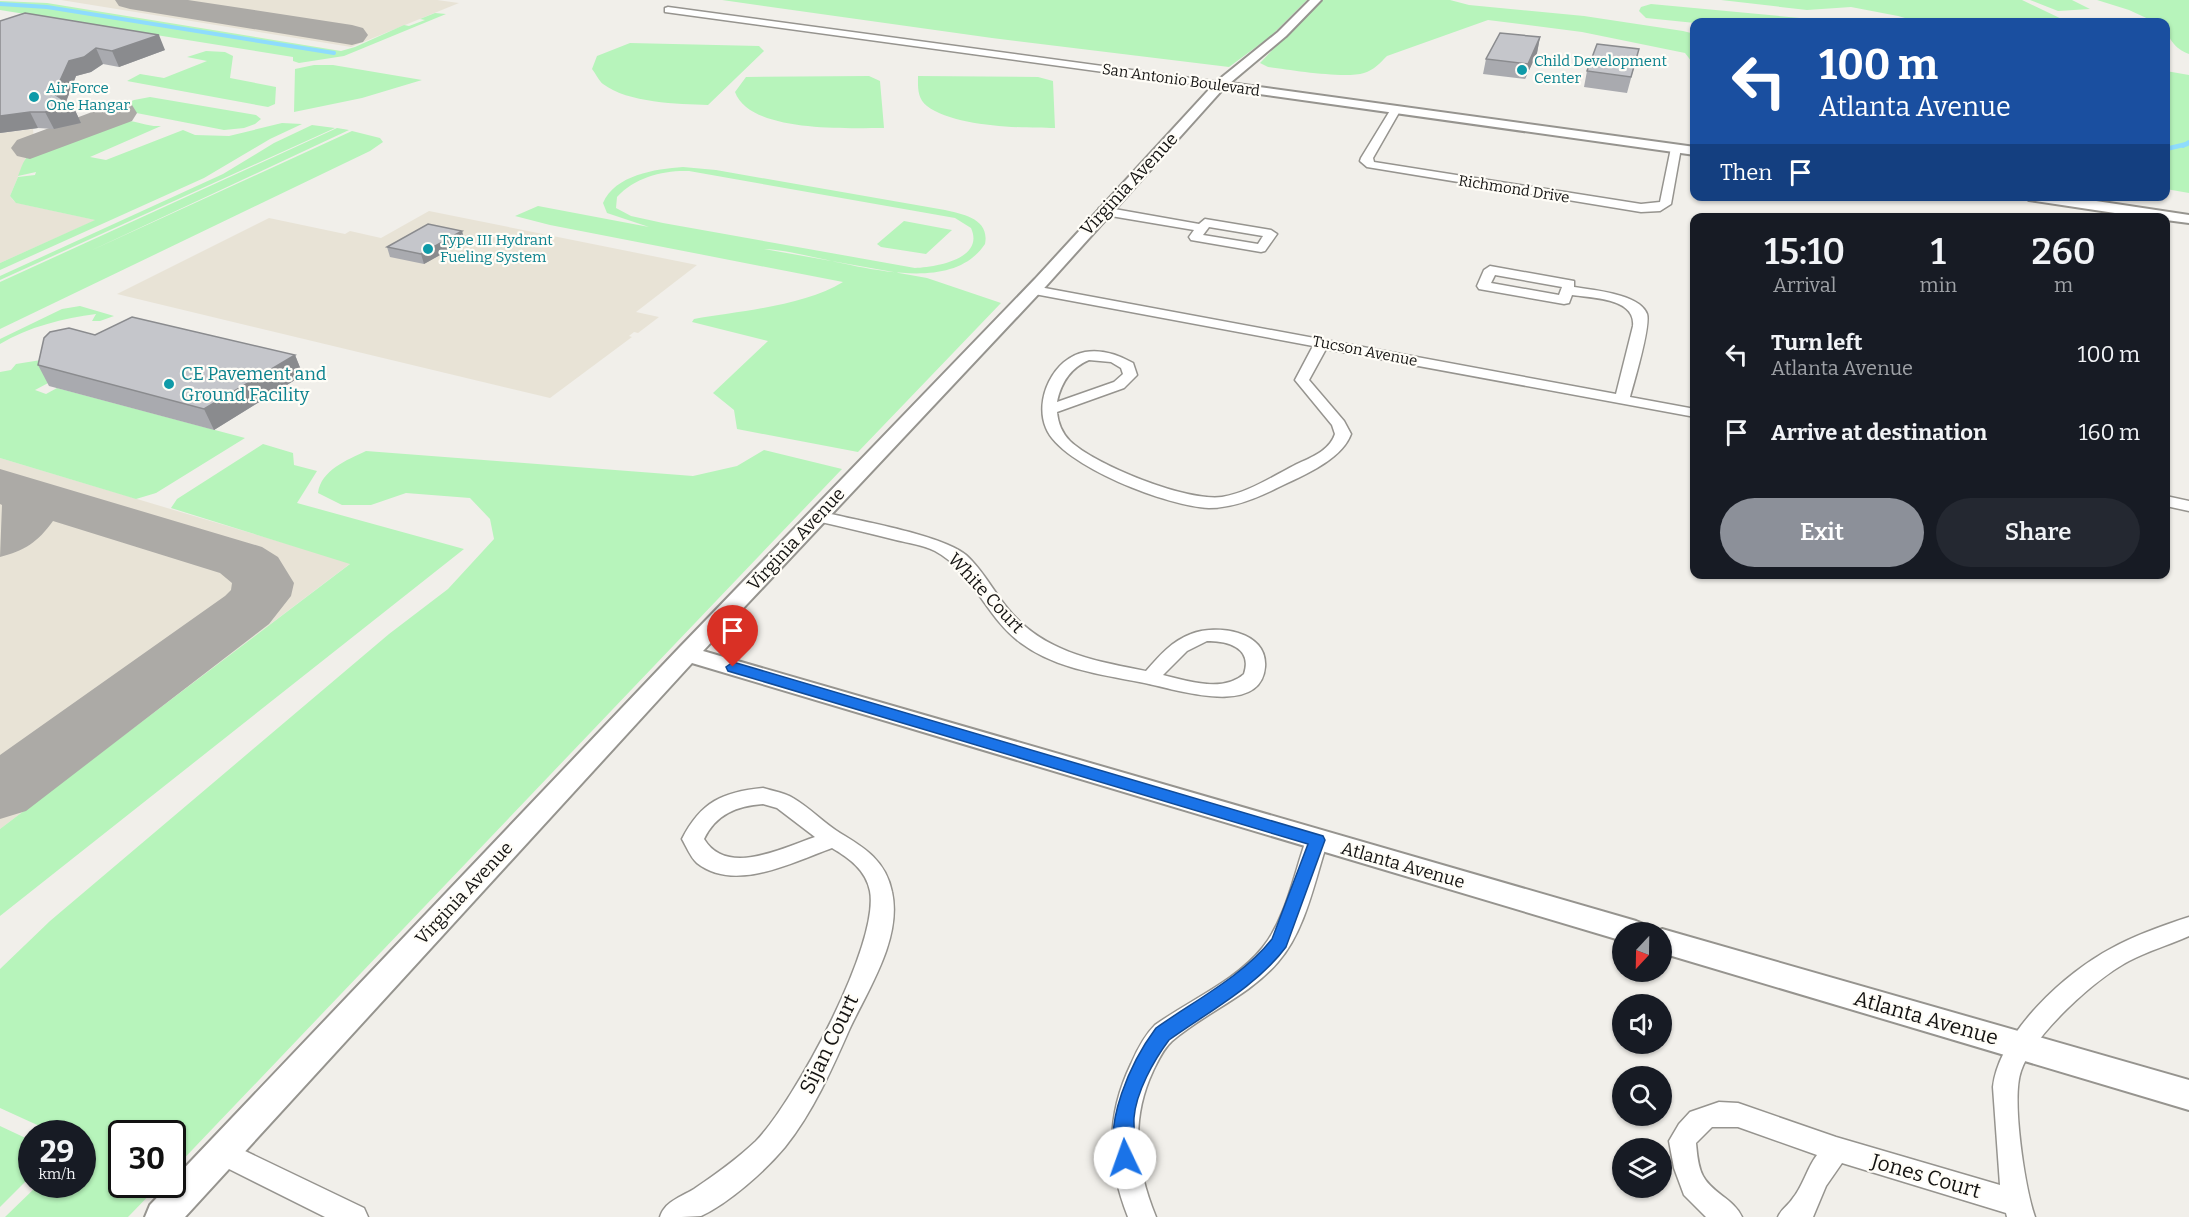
<!DOCTYPE html>
<style>
:root{--surface:#171b24;--page:#242831;--text:#f1f3f6;--muted:#9ea1a6;--accent:#8c9099}
body{margin:0;font-family:Bitter,serif;background:var(--page);color:var(--text);height:100vh;display:flex;flex-direction:column;font-size:22px;white-space:nowrap}
*{box-sizing:border-box;margin:0}
p{font-size:20px;color:var(--muted)}
.icon{flex:none;width:33px;height:33px;fill:none;stroke:currentColor;stroke-width:2;stroke-linecap:round;stroke-linejoin:round}
.map{position:relative;flex:1;overflow:hidden}
.sheet{position:absolute;left:1690px;top:213px;width:480px;height:366px;display:flex;flex-direction:column;background:var(--surface);border-radius:12px;box-shadow:0 2px 4px #0004}
.sheet>*{flex:none}
.guide{position:absolute;left:1690px;top:18px;width:480px;height:183px;border-radius:12px;box-shadow:0 2px 4px #0004;background:#1a4fa0;color:#fff;overflow:hidden}
.needle{width:39px;rotate:202deg}
.tools{position:absolute;left:1612px;top:922px;display:grid;gap:12px}
.tools a{display:grid;place-items:center;width:60px;height:60px;border-radius:50%;background:var(--surface);box-shadow:0 2px 4px #0004;font-size:30px}
.speed{position:absolute;left:18px;top:1120px;display:flex;gap:12px;font-size:30px;font-weight:700;text-align:center}
.speed>*{display:grid;place-content:center;width:78px;height:78px;border-radius:50%;background:var(--surface);box-shadow:0 2px 4px #0004;line-height:1}
.speed small{font-size:15px;font-weight:400}
.speed .limit{border:3px solid #111;border-radius:9px;background:#fff;color:#111}
.pin{position:absolute;display:grid;place-items:center;width:51px;height:51px;color:#fff;margin:-62px -26px;border-radius:50% 50% 50% 0;rotate:-45deg;box-shadow:0 0 6px #0007}
.pin .icon{rotate:45deg}
.me{position:absolute;width:66px;margin:-33px;rotate:357deg;stroke-linejoin:round;filter:drop-shadow(0 0 4px #0008)}
.turn{display:flex;align-items:center;gap:21px;height:126px;padding:0 30px;font-size:27px}
.turn .icon{width:78px;height:78px;stroke-width:2.5}
.turn b{display:block;font-size:42px;line-height:51px}
.then{display:flex;align-items:center;height:57px;padding:0 30px;background:#0003;gap:12px;font-size:22px}
.eta{display:flex;justify-content:space-evenly;align-items:center;height:102px;text-align:center}
.eta b{font-size:36px;font-weight:600;line-height:42px}
.primary-button{display:flex;gap:12px;margin-top:auto;padding:12px 30px}
.primary-button a{flex:1;height:69px;border-radius:36px;background:var(--accent);color:#fff;font-size:24px;font-weight:600;line-height:69px;text-align:center}
.primary-button a+a{background:var(--page);color:var(--text)}
ul{padding:0;list-style:none}
li{display:flex;align-items:center;gap:18px;height:78px;padding:0 30px}
li div{flex:1}
li b{display:block;font-size:22px}
li em{font-style:normal}
.map>svg:first-child{display:block}
.built{fill:#e8e3d6}
.green{fill:#b7f4bb;fill-rule:evenodd}
.lines{fill:none;stroke-linecap:round;stroke-linejoin:round}
.stream-far1{stroke:#8edcfd;stroke-width:4}
.stream{stroke:#8edcfd;stroke-width:4.5}
.taxiway{fill:#acaaa6;fill-rule:evenodd}
.minor-casing{stroke:#96948f;stroke-width:3}
.tertiary-casing{stroke:#96948f;stroke-width:4}
.minor{fill:#fff;fill-rule:evenodd}
.tertiary{fill:#fff;fill-rule:evenodd}
.wall{fill:#a9aaaf}
.shaded-wall{fill:#8a8b8e}
.building{fill:#c5c6cb;stroke:#8a8b8e;stroke-width:1.5}
.route{fill:#1a73e8;stroke:#114b97;stroke-width:1.5}
.culture-dot{fill:#0f9aa8;stroke:#fffdf7;stroke-width:2}
.labels{text-anchor:middle;dominant-baseline:central;stroke-width:4.5;stroke-linejoin:round;paint-order:stroke}
.far-culture-label{font-size:15px;fill:#0d838f;stroke:#fffdf7;text-anchor:start}
.far-street-label{font-size:15px;fill:#141312;stroke:#fffdf7}
.street-label{font-size:18px;fill:#141312;stroke:#fffdf7}
.culture-label{font-size:18px;fill:#0d838f;stroke:#fffdf7;text-anchor:start}
.near-street-label{font-size:21px;fill:#141312;stroke:#fffdf7}
</style>
<div class="map">
<svg width="2189" height="1217" viewBox="0 0 2189 1217">
<rect width="100%" height="100%" fill="#f1efea"/>
<!-- built -->
<path class="built" d="M61,0H437L459,3L351,47Z
M33,129L34,139L10,196L13,200L17,203L96,220L0,263V133Z
M429,211L697,265L636,312L659,317L638,333L634,332L629,336L632,337L550,398L117,294L269,218L345,234L350,231L381,238Z
M0,458L351,563L0,829Z"/>
<!-- green -->
<path class="green" d="M722,0H1307L1271,36L1229,67L992,38Z
M1320,0H1450L1469,5L1584,16L1683,31L1695,34V66L1685,53L1582,32L1488,20L1387,56C1380,63 1374,70 1364,73C1345,79 1290,70 1268,67L1260,63Z
M1721,0H2022L2068,22H1919L1898,16L1851,7L1807,10Z
M2030,0H2072L2090,9L2058,11Z
M2097,0H2189V54C2175,49 2166,37 2166,22H2155L2129,10Z
M0,1L47,3L341,51L355,47L404,25L409,26L425,20L420,19L435,13L446,14L344,56L299,63L293,61V57L0,10Z
M1651,4L1843,22L1695,23L1646,18L1639,11L1641,7Z
M630,43L759,46L764,51L708,105C678,104 628,103 603,84C599,81 596,74 592,69L597,56Z
M206,51L225,52L233,56L230,78L276,87L275,104L268,107L127,81L140,74L164,78L207,61L187,57Z
M314,65H333L422,80L362,98L294,112L295,69Z
M2166,71L2189,75V193L2166,189Z
M869,76L880,81L884,128C847,128 750,133 735,92L746,77Z
M918,76L1038,77L1053,81L1055,128C1022,128 954,127 927,106C917,98 918,87 918,76Z
M150,97L256,115L261,119L255,124L244,128L224,130L121,110V106L134,100Z
M117,121C137,119 145,127 161,126L90,157L106,160L183,130L195,135L229,136L282,123L302,124L270,139L204,178L0,270V263L95,220L16,203L10,196L18,177L35,175L36,172L18,176C21,169 23,160 29,155C41,144 101,123 117,121Z
M312,125L335,128L0,280V276L223,174L274,143Z
M337,128L349,130L90,251L352,131L380,138L383,142L370,151L0,329V282Z
M683,167L716,170L945,210C963,214 990,219 985,244C944,306 822,251 764,249L927,278L1001,303L858,452L737,429L734,410L713,393L768,341L692,322L694,319C739,311 804,306 843,282L550,225L515,216L538,206L649,227L607,213L603,203C615,175 655,169 683,167ZM689,171L955,218L971,228C985,259 936,267 915,268L663,223L631,216L616,208L617,197C635,177 664,170 689,171Z
M904,221L952,230L926,254L881,247L877,244Z
M80,306L114,316L100,321H92L96,314C64,318 28,327 0,344V339L62,309Z
M41,360L50,382L35,390L46,394L57,388L245,438L156,493L136,499L0,458V372L11,370L16,364Z
M263,444L293,453L294,465L317,471L297,503L464,549L0,916V829L350,564L171,508L177,499Z
M764,450L842,469L173,1170L172,1134H122V1185H159L128,1217H5L38,1185H82V1134H57L0,1108V969L50,921L389,634L448,589L494,539L490,519L470,498L406,493L371,505H342L318,493C321,470 347,460 366,451L693,476L737,466Z
M0,1126L32,1141L31,1176L0,1207Z"/>
<g class="lines">
<!-- stream-far1 -->
<path class="stream-far1" d="M0,4L47,7L334,53
M2183,146L2189,142"/>
<!-- stream -->
<path class="stream" d="M2166,149L2187,144"/>
<!-- taxiway -->
<path class="taxiway" d="M115,0H188L352,25L363,28L368,35L363,42L352,45L130,9L119,6Z
M119,102L132,105L137,113L132,121L30,159L17,156L11,148L17,140Z
M0,469L262,547L278,557L294,583L291,596L269,624L26,811L0,819V755L225,596L231,590L232,583L220,573L53,521C38,542 24,551 0,557L2,505L0,504Z"/>
<defs>
<path id="minor" d="M668,7L1220,82L1225,85L1220,88L665,12V8Z
M1396,106L1401,109L1373,158L1374,162L1641,204L1660,202L1671,148L1676,145L1681,148L1671,204L1660,211L1641,212L1367,167L1360,161L1361,158L1391,109Z
M1103,207L1199,224L1205,219L1271,230L1277,234L1265,251L1261,252L1191,240L1189,237L1194,230L1099,214V208ZM1209,227L1263,236L1258,244L1203,235Z
M1490,266L1574,281V287C1593,290 1640,294 1647,314C1651,326 1634,382 1630,397L1695,409V417L1326,349L1309,380L1344,421L1351,434C1341,462 1296,478 1271,491C1252,500 1231,508 1209,508C1170,507 1061,466 1046,428C1034,400 1053,358 1085,352C1102,349 1119,355 1133,363L1137,375L1124,388L1057,412C1058,423 1062,433 1070,441C1095,465 1187,502 1222,497C1247,493 1270,478 1293,466C1309,458 1329,452 1335,434L1332,425L1295,380L1313,346L1029,293L1027,290L1034,286L1616,394L1633,326C1636,298 1592,298 1572,295L1569,303L1564,304L1479,289L1477,286L1484,270ZM1495,275L1562,287L1559,295L1491,283ZM1089,360L1111,362L1121,368L1123,374L1114,382L1057,402C1061,383 1070,368 1089,360Z
M2166,496L2189,501V511L2166,506Z
M818,511C853,520 941,534 966,555C982,569 994,592 1008,609C1043,652 1094,661 1146,671C1159,656 1172,641 1191,634C1215,624 1268,630 1265,667C1261,717 1177,690 1149,684C1106,675 1057,670 1021,643C986,618 973,571 935,551C924,545 908,543 896,540C868,533 840,526 812,520L810,516ZM1207,641C1227,641 1253,647 1244,674C1223,693 1188,681 1163,675L1187,651Z
M763,788C773,791 785,793 793,798C810,808 824,823 840,833C865,848 886,861 892,892C902,938 869,988 850,1028C832,1069 813,1112 785,1147C765,1171 729,1203 701,1216C691,1217 672,1217 660,1217C661,1214 662,1211 664,1209C670,1200 686,1194 694,1189C716,1174 737,1159 756,1141C794,1102 880,944 870,891C866,870 849,858 832,848C793,862 735,893 697,863C691,858 686,846 682,839C701,802 722,792 763,788ZM763,804L777,808L815,837C782,848 727,877 704,839C716,814 737,806 763,804Z
M1317,832L1325,834L1328,840C1315,879 1306,930 1278,962C1249,996 1206,1012 1172,1041C1163,1049 1158,1061 1153,1071C1130,1120 1136,1168 1156,1217H1128C1107,1164 1106,1116 1131,1064C1137,1050 1144,1036 1155,1025C1190,1000 1236,981 1263,947C1286,918 1294,874 1306,840L1309,834Z
M2189,917V936C2169,945 2148,951 2129,961C2095,979 2033,1035 2021,1071C2011,1099 2025,1188 2035,1217H2007L2006,1213L1842,1163L1826,1186L1813,1217H1778C1782,1208 1788,1206 1793,1198C1803,1186 1807,1168 1817,1155L1738,1127H1712L1696,1143C1697,1154 1698,1167 1703,1176C1712,1193 1734,1199 1742,1217H1706L1684,1195L1674,1168L1669,1141L1679,1124L1690,1112L1719,1102L1738,1103L1836,1137L2000,1185L1993,1087C1999,1033 2066,972 2112,948C2136,935 2164,925 2189,917Z
M222,1140L364,1208L368,1217H325L213,1161L209,1152L213,1143Z"/>
<path id="tertiary" d="M1310,0H1321L1286,36L1230,83L1695,147V155L1223,89L1047,285L703,651L1636,921L1646,925L1650,933H1623V941L692,663L185,1217H145L150,1205L169,1185H172V1181L679,648L1035,279L1216,82L1278,32Z
M2022,196H2063L2189,215V223L2166,220V218H2148L2029,200Z
M1662,929L2189,1080V1110L1662,953V933H1652Z"/>
</defs>
<!-- minor casing -->
<use href="#minor" class="minor-casing"/>
<!-- tertiary casing -->
<use href="#tertiary" class="tertiary-casing"/>
<!-- minor -->
<use href="#minor" class="minor"/>
<!-- tertiary -->
<use href="#tertiary" class="tertiary"/>
</g>
<!-- wall -->
<path class="wall" d="M25,13L165,50L119,67L103,64L91,72L76,76L66,102L73,106L81,123L54,129L38,128L0,133Z
M1540,37L1537,53L1525,79L1483,74L1486,59Z
M1639,49L1627,93L1584,87L1587,71Z
M465,241L424,264L390,257L387,247Z
M95,335L295,355L303,375L214,430L49,386L38,365Z"/>
<!-- shaded-wall -->
<path class="shaded-wall" d="M159,35L165,50L119,67L112,51Z
M1540,37L1537,53L1525,79L1528,64Z
M96,48L103,64L91,72L76,76L63,109L73,106L81,123L54,129L45,112L54,94L69,61Z
M30,112L38,128L0,133V116Z
M462,231L465,241L424,264L421,254Z
M295,355L303,375L214,430L204,409Z"/>
<!-- building -->
<path class="building" d="M25,13L159,35L112,51L96,48L84,57L69,61L54,94L73,106L45,112H30L0,116V21Z
M1500,33L1540,37L1528,64L1486,59Z
M1597,44L1639,49L1631,77L1587,71Z
M428,224L462,231L421,254L387,247Z
M132,317L295,355L204,409L38,365L44,338L50,332L69,328L95,335Z"/>
<!-- route -->
<path class="route" d="M733,662L1323,836L1325,840L1286,947C1257,986 1208,1012 1169,1040C1154,1060 1136,1092 1134,1118C1133,1133 1139,1150 1132,1165L1125,1168L1118,1165C1101,1125 1132,1060 1156,1028C1194,1001 1243,976 1272,939L1308,844L728,671L726,667Z"/>
<!-- markers -->
<g class="culture-dot">
<circle cx="1522" cy="70" r="6"/>
<circle cx="34" cy="97" r="6"/>
<circle cx="428" cy="249" r="6"/>
<circle cx="169" cy="384" r="6"/>
</g>
<g class="labels">
<!-- far-culture labels -->
<g class="far-culture-label">
<text x="1534" y="61">Child Development<tspan x="1534" dy="17">Center</tspan></text>
<text x="46" y="88">Air Force<tspan x="46" dy="17">One Hangar</tspan></text>
<text x="440" y="240">Type III Hydrant<tspan x="440" dy="17">Fueling System</tspan></text>
</g>
<!-- far-street labels -->
<g class="far-street-label">
<text transform="translate(1181 80) rotate(8)">San Antonio Boulevard</text>
<text transform="translate(1514 189) rotate(9)">Richmond Drive</text>
<text transform="translate(1365 351) rotate(11)">Tucson Avenue</text>
</g>
<!-- street labels -->
<g class="street-label">
<text transform="translate(1129 184) rotate(-47)">Virginia Avenue</text>
<text transform="translate(796 539) rotate(-47)">Virginia Avenue</text>
<text transform="translate(986 593) rotate(47)">White Court</text>
<text transform="translate(1403 865) rotate(16)">Atlanta Avenue</text>
<text transform="translate(464 893) rotate(-47)">Virginia Avenue</text>
</g>
<!-- culture labels -->
<g class="culture-label">
<text x="181" y="374">CE Pavement and<tspan x="181" dy="21">Ground Facility</tspan></text>
</g>
<!-- near-street labels -->
<g class="near-street-label">
<text transform="translate(1926 1018) rotate(16)">Atlanta Avenue</text>
<text transform="translate(829 1044) rotate(-64)">Sijan Court</text>
<text transform="translate(1926 1176) rotate(16)">Jones Court</text>
</g>
</g>
</svg>
<div class="tools">
<a><svg class="needle" viewBox="-14 -14 28 28"><path d="M0-13l5 13h-10z" fill="#e53935"/><path d="M0 13l5-13h-10z" fill="#9ea1a6"/></svg></a>
<a><svg class="icon" aria-label="sound" viewBox="0 0 24 24"><path d="M4 9h4l5-4v14l-5-4H4zM17 9q2 3 0 6"/></svg></a>
<a><svg class="icon" aria-label="search" viewBox="0 0 24 24"><circle cx="10" cy="10" r="6"/><path d="M15 15l6 6"/></svg></a>
<a><svg class="icon" aria-label="layers" viewBox="0 0 24 24"><path d="M12 4l9 5-9 5-9-5zM3 14l9 5 9-5"/></svg></a>
</div>
<div class="speed"><div>29<small>km/h</small></div><div class="limit">30</div></div>
<div class="pin" style="left:733px;top:667px;background:#d93025"><svg class="icon" aria-label="arrive" viewBox="0 0 24 24"><path d="M6 21V4h12l-3 4 3 4H6"/></svg></div>
<svg class="me" style="left:1125px;top:1158px" viewBox="-20 -20 40 40"><circle r="19" fill="#fff"/><path d="M0-13L10 11 0 6-10 11z" fill="#1a73e8"/></svg>
<div class="guide">
<div class="turn"><svg class="icon" aria-label="left" viewBox="0 0 24 24"><path d="M17 20v-9H6M10 6l-5 5 5 5"/></svg><div><b>100 m</b>Atlanta Avenue</div></div>
<div class="then">Then<svg class="icon" aria-label="arrive" viewBox="0 0 24 24"><path d="M6 21V4h12l-3 4 3 4H6"/></svg></div>
</div>
<section class="sheet">
<div class="eta">
<div><b>15:10</b><p>Arrival</p></div>
<div><b>1</b><p>min</p></div>
<div><b>260</b><p>m</p></div>
</div>
<ul>
<li><svg class="icon" aria-label="left" viewBox="0 0 24 24"><path d="M17 20v-9H6M10 6l-5 5 5 5"/></svg><div><b>Turn left</b><p>Atlanta Avenue</p></div><em>100 m</em></li>
<li><svg class="icon" aria-label="arrive" viewBox="0 0 24 24"><path d="M6 21V4h12l-3 4 3 4H6"/></svg><div><b>Arrive at destination</b></div><em>160 m</em></li>
</ul>
<div class="primary-button"><a>Exit</a><a>Share</a></div>
</section>
</div>
